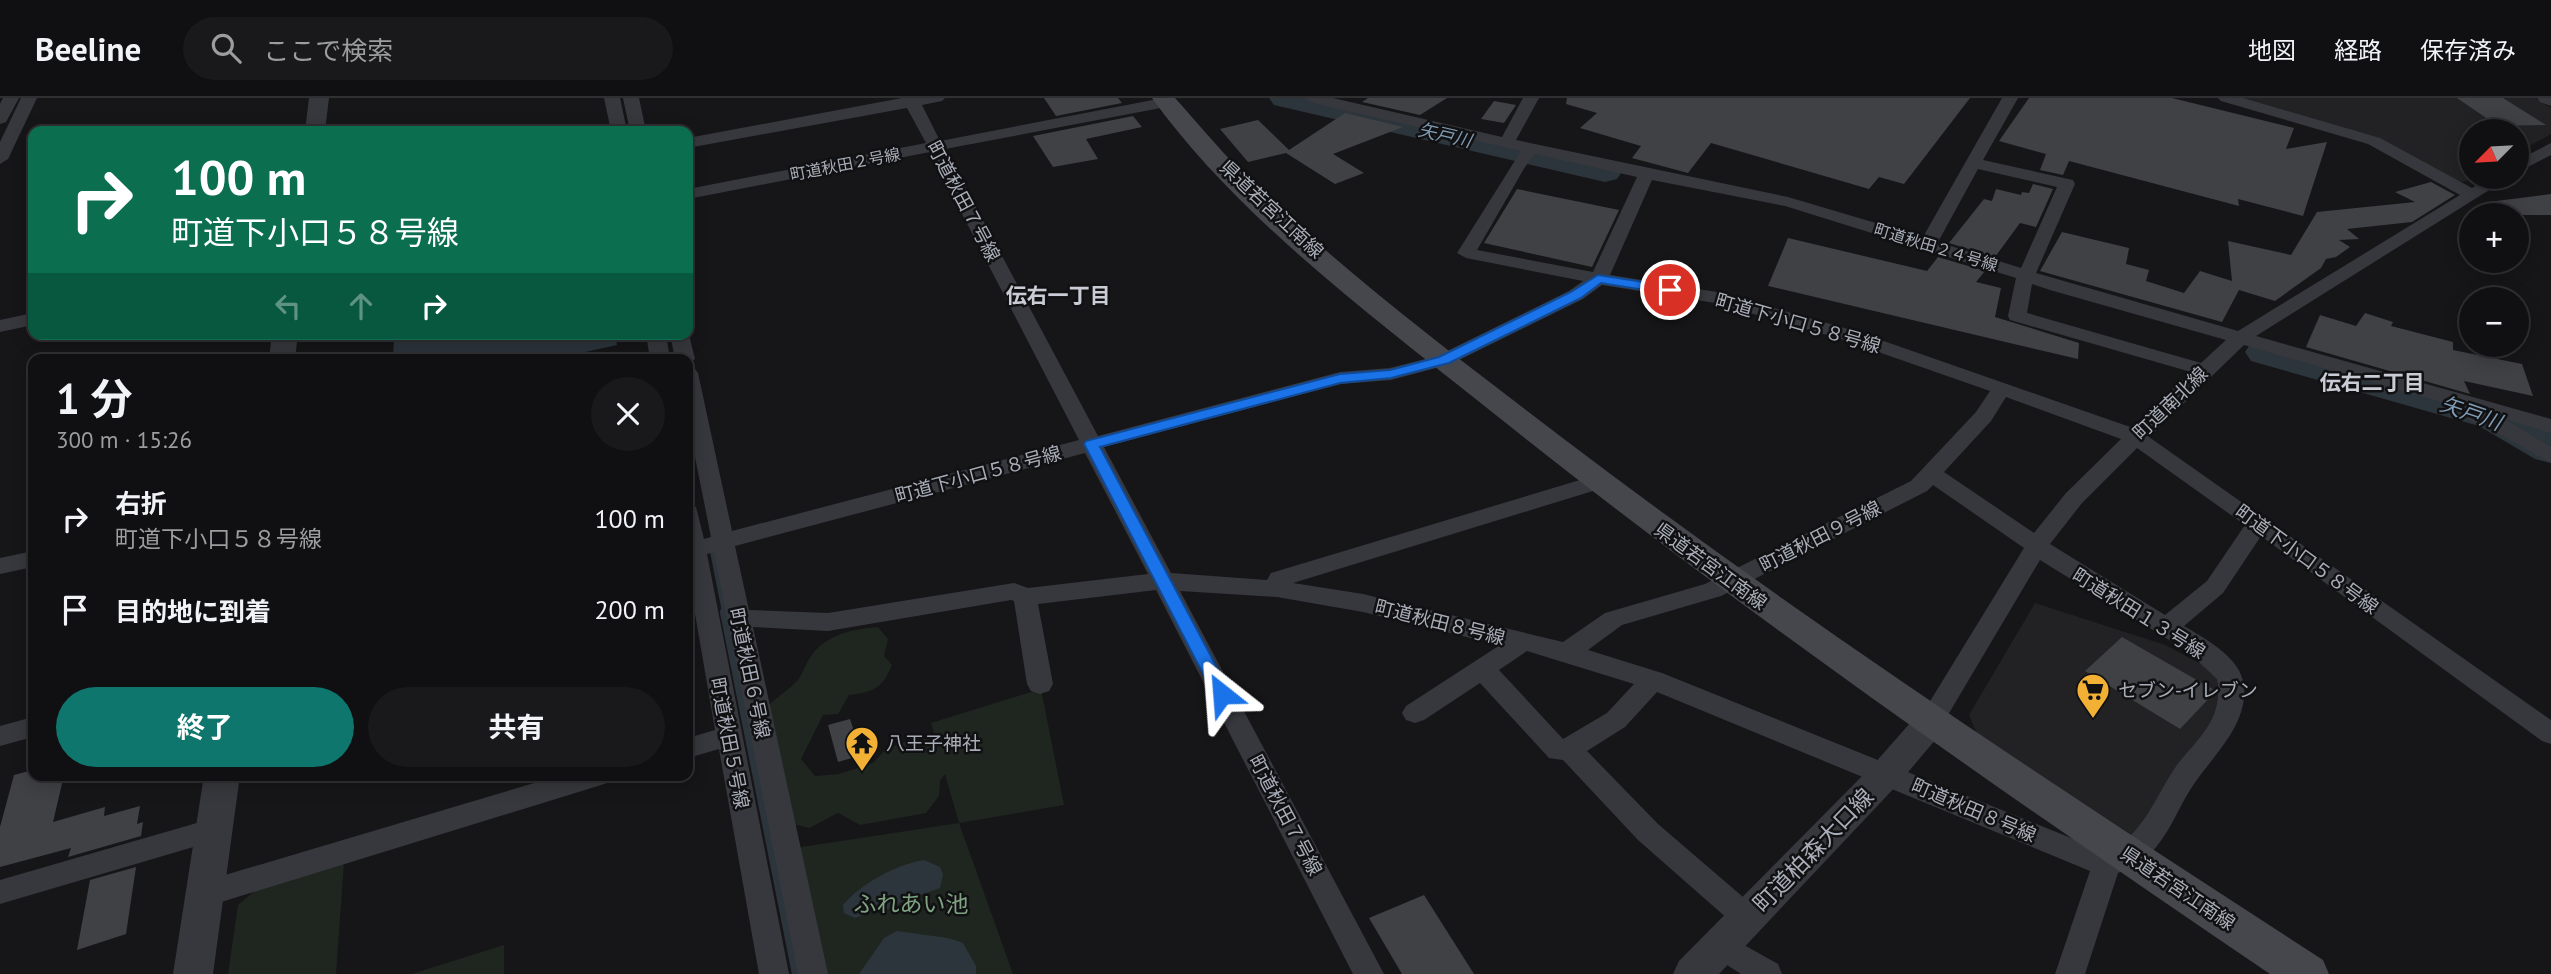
<!DOCTYPE html>
<html lang="ja">
<meta charset="utf-8">
<style>
:root{--surface:#101012;--page:#19191b;--text:#f1f3f6;--muted:#9c9d9f;--line:#303032;--accent:#0f766e}
body{margin:0;font-family:"PT Sans","Noto Sans JP",sans-serif;background:var(--page);color:var(--text);height:100vh;display:flex;flex-direction:column;font-size:26px;white-space:nowrap}
*{box-sizing:border-box;margin:0}
p{font-size:23px;color:var(--muted)}
.icon{flex:none;width:38px;height:38px;fill:none;stroke:currentColor;stroke-width:2;stroke-linecap:round;stroke-linejoin:round}
.map{position:relative;flex:1;overflow:hidden}
.drawer{position:absolute;left:28px;top:256px;width:665px;height:427px;display:flex;flex-direction:column;background:var(--surface);border-radius:14px;box-shadow:0 4px 18px #0003,0 0 0 2px var(--line)}
.drawer>*{flex:none}
.guide{position:absolute;left:28px;top:28px;width:665px;height:214px;border-radius:14px;box-shadow:0 4px 18px #0003,0 0 0 2px var(--line);background:#0b6e4f;color:#fff;overflow:hidden}
.needle{width:46px;rotate:246deg}
.buttons{position:absolute;left:2459px;top:21px;display:grid;gap:14px}
.buttons a{display:grid;place-items:center;width:70px;height:70px;border-radius:50%;background:var(--surface);box-shadow:0 4px 18px #0003,0 0 0 2px var(--line);font-size:35px}
.pin{position:absolute;display:grid;place-items:center;width:60px;height:60px;color:#fff;margin:-30px;border:4px solid #fff;border-radius:50%;box-shadow:0 2px 7px #0007}
.me{position:absolute;width:77px;margin:-38px;rotate:332deg;stroke-linejoin:round;filter:drop-shadow(0 0 5px #0008)}
.turn{display:flex;align-items:center;gap:24px;height:147px;padding:0 28px;font-size:32px}
.turn .icon{width:91px;height:91px;stroke-width:2.5}
.turn b{display:block;font-size:49px;line-height:60px}
.lanes{display:flex;align-items:center;height:66px;padding:0 28px;background:#0003;justify-content:center;gap:35px;direction:ltr}
.lanes .off{opacity:.35}
.round{display:grid;place-items:center;flex:none;width:74px;height:74px;border-radius:37px;background:var(--page)}
.summary{display:flex;align-items:center;justify-content:space-between;height:119px;padding:0 28px}
h1{font-size:42px;font-weight:700;line-height:52px}
.cta{display:flex;gap:14px;margin-top:auto;padding:14px 28px}
.cta a{flex:1;height:80px;border-radius:42px;background:var(--accent);color:#fff;font-size:28px;font-weight:700;line-height:80px;text-align:center}
.cta a+a{background:var(--page);color:var(--text)}
ul{padding:0;list-style:none}
li{display:flex;align-items:center;gap:21px;height:91px;padding:0 28px}
li div{flex:1}
li b{display:block;font-size:26px}
li em{font-style:normal}
header{display:flex;align-items:center;gap:42px;box-sizing:border-box;height:98px;padding:0 35px;background:var(--surface);border-bottom:2px solid var(--line)}
header strong{font-size:33px}
nav{display:flex;gap:38px;margin-inline-start:auto;font-size:24px}
.search{width:490px;height:63px;background:var(--page);display:flex;align-items:center;gap:18px;box-sizing:border-box;padding:0 24px;border-radius:38px;color:var(--muted);font-size:26px}
.map>svg:first-child{display:block}
.built{fill:#222225}
.green{fill:#1e261f}
.water{fill:#2c353c}
.lines{fill:none;stroke-linecap:round;stroke-linejoin:round}
.stream-far1{stroke:#2c353c;stroke-width:7}
.stream{stroke:#2c353c;stroke-width:10}
.river{fill:#2c353c;fill-rule:evenodd}
.building{fill:#404145}
.minor{fill:#37383d;fill-rule:evenodd}
.tertiary{fill:#37383d;fill-rule:evenodd}
.secondary{fill:#45474d;fill-rule:evenodd}
.route{fill:#1a73e8;stroke:#114b97;stroke-width:2}
.labels{text-anchor:middle;dominant-baseline:central;stroke-width:5;stroke-linejoin:round;paint-order:stroke}
.far-street-label{font-size:16px;fill:#a8adb8;stroke:#111113}
.far-water-label{font-size:18px;font-style:italic;fill:#7f9bb3;stroke:#111113}
.street-label{font-size:19px;fill:#a8adb8;stroke:#111113}
.poi-label{font-size:19px;fill:#a8adb8;stroke:#111113;text-anchor:start}
.neighbourhood-label{font-size:21px;font-weight:bold;fill:#c9ccd4;stroke:#111113}
.water-label{font-size:21px;font-style:italic;fill:#7f9bb3;stroke:#111113}
.near-street-label{font-size:23px;fill:#a8adb8;stroke:#111113}
.near-park-label{font-size:23px;fill:#7fa381;stroke:#111113}
</style>
<header>
<strong>Beeline</strong>
<div class="search"><svg class="icon" aria-label="search" viewBox="0 0 24 24"><circle cx="10" cy="10" r="6"/><path d="M15 15l6 6"/></svg>ここで検索</div>
<nav><a>地図</a><a>経路</a><a>保存済み</a></nav>
</header>
<div class="map">
<svg width="2551" height="876" viewBox="0 0 2551 876">
<rect width="100%" height="100%" fill="#161618"/>
<!-- built -->
<path class="built" d="M2237,0H2535L2551,10V36L2517,55L2516,33H2471V79H2473L2464,84L2457,83L2374,39Z
M2035,505L2165,547L2220,576L2224,590L2212,633L2135,739L1977,636L1969,617Z"/>
<!-- green -->
<path class="green" d="M878,529L888,541L884,558L892,567C882,591 873,594 849,597L838,616L823,617L801,661L815,678L839,676L873,665L885,652L914,640L936,642L931,625L1041,591L1064,707L959,725L1013,876H821L795,750L959,725L945,676L940,683L939,698L926,715L860,727L838,715L809,730C794,726 776,723 767,709C755,691 748,638 759,619C769,603 786,595 798,582C803,575 806,565 811,558C827,536 853,531 878,529Z
M344,763L336,876H228L238,807L258,790Z
M504,847V876H412Z"/>
<!-- water -->
<path class="water" d="M401,236H615L617,247L553,261H393L394,238Z
M924,762L940,769L943,776L940,790L901,804L891,811L877,812L855,820L844,815L843,807C862,785 895,767 924,762Z
M897,833L948,840L963,845L976,868V876H859L884,840Z"/>
<g class="lines">
<!-- stream-far1 -->
<path class="stream-far1" d="M712,446L726,516"/>
<!-- stream -->
<path class="stream" d="M725,514L797,876"/>
<!-- river -->
<path class="river" d="M1269,0H1326L1617,67L1622,74L1617,81L1605,84L1274,7Z
M2265,242L2509,310L2551,332V365L2535,361L2479,328L2251,263L2245,254L2251,245Z"/>
</g>
<!-- building -->
<path class="building" d="M1044,0H1118L1122,5L1056,18Z
M1368,0H1447L1420,17L1362,4Z
M1567,0H1970L1904,86L1879,79L1869,91L1711,45L1688,75L1632,60L1641,48L1580,30L1597,15L1566,6Z
M2029,0H2172L2294,30L2286,51L2327,44L2303,118L2238,101L2239,108L2069,63L2063,77L2040,72L2046,56L1999,43Z
M2457,0H2503L2546,27L2498,28Z
M1494,3L1516,7L1504,25L1481,21Z
M1345,15L1403,29L1333,56L1364,75L1335,86L1286,55L1248,64L1220,31L1258,22L1289,52Z
M1133,18L1142,29L1086,41L1098,61L1053,69L1033,38Z
M2431,84L2455,97L2412,124L2347,131L2359,141L2339,142L2350,149L2336,159L2326,161L2321,170L2275,203L2239,192L2222,224L2040,173L2062,134L2129,150L2126,166L2149,172L2146,183L2184,195L2200,173L2232,183L2228,143L2291,157L2317,114L2415,104L2395,94Z
M2033,86L2053,91L2036,129L2020,125L1995,159L1949,145L1984,101L1992,103L1996,91L2021,97L2022,94L2029,95Z
M1517,91L1619,112L1592,169L1484,145Z
M2551,96V117H2489L2488,104Z
M1788,140L1927,173L1938,159L1985,173L1976,184L2001,190L1995,219L2079,245L2078,261L1768,188Z
M2365,215L2393,224L2391,228L2453,244V252L2522,266L2533,298L2464,283L2470,296L2306,249L2320,217L2356,228Z
M2122,539L2216,593L2180,631L2085,573Z
M850,621L862,657L838,664L828,627Z
M33,672V677H64L53,724L105,709L104,718L140,708L137,726L143,724L141,738L68,759L71,750L0,769V729L14,677Z
M136,769L126,836L77,852L90,782Z
M1424,797L1474,876H1402L1369,820Z"/>
<g class="lines">
<!-- minor -->
<path class="minor" d="M3,0H19L6,24L0,26V6Z
M21,0H37L8,61L0,66V44Z
M604,0H620L627,33H611Z
M623,0H639L646,33H630Z
M902,0H945L942,3L922,7L940,43L1163,0L1171,1L1174,4L1166,9L945,51L1098,338L1340,274L1390,270L1437,258L1569,193L1583,183L1466,160L1457,155L1521,53L1313,5L1305,0H1333L1502,39L1523,0H1539L1516,42L1788,99L1923,139L2002,0H2018L1983,62L2073,82L2075,86L2036,175L2238,233L2460,97L2368,46L2221,3L2218,0H2243L2380,40L2472,90L2491,79H2510L2256,238L2551,321V335L2504,321L2551,349V365L2485,328L2470,323L2467,318L2473,313L2244,247L2149,339L2551,622V646L2542,643L2261,438L2223,495L2184,528C2205,541 2241,559 2244,588C2248,629 2210,660 2190,692C2177,713 2168,738 2150,756C2141,765 2130,770 2118,775L2085,876H2055L2090,773L1657,594L1625,629L1587,653L1658,726L1757,811L1762,820L1757,829L1747,833L1737,829L1638,742L1563,662L1549,660L1480,585L1424,622L1415,625L1406,622L1402,615L1406,608L1500,547L1363,514L1277,499L1180,493L1384,876H1353L1156,492L1038,506L1053,586L1049,593L1040,596L1031,593L1027,586L1014,503L1011,502L828,533L753,529L828,876H798L714,454L707,456L789,876H759L719,651L688,660V640L715,632L688,475V407L696,409L704,441L711,439L688,324V269L695,271L698,275L732,433L1079,342L930,54L688,101V91L926,45L907,10L688,50V40ZM1535,56L1637,79L1593,174L1477,152L1525,69ZM1978,71L2057,89L2021,170L1938,144ZM1652,82L1785,108L2016,180L2008,218L2010,222L2191,274L2133,330L1855,233L1717,194L1610,177ZM2032,186L2050,192L2226,242L2201,265L2027,215ZM1602,187L1715,205L1841,241L1990,293L1976,314L1911,383L1705,486L1605,515L1563,544L1363,496L1293,485L1606,389L1609,384L1606,379H1590L1271,475L1267,482L1171,475L1104,349L1341,286L1391,282L1451,266L1583,201ZM2006,299L2121,341L2066,395L2034,435L1944,374L1991,323ZM2137,350L2245,427L2207,483L2165,517L2050,446L2082,405ZM1085,355L1148,476L1028,490L1014,485L828,515L749,512L735,448ZM1933,387L2024,450L1921,618L1917,625L1921,632L1930,635L1939,632L2040,462L2187,553L2217,581C2220,593 2218,607 2213,619C2205,637 2189,651 2177,667C2155,698 2144,738 2106,754L1662,575L1588,552L1622,527L1721,498L1927,393ZM1527,553L1634,586L1607,615L1563,641L1499,572Z
M2551,45V57L2516,75V63Z
M33,215V227L0,234V222Z
M688,233L695,261L688,266V261H675L670,236H688Z
M646,236H666L670,261H650Z
M33,453V469L0,476V460Z
M33,619V639L0,648V628Z
M561,677H611L607,685L598,688L205,809L195,805L191,796L195,787L205,783Z
M214,720L224,724L228,732L224,740L0,806V782Z
M1721,834L1778,866L1782,876H1741L1710,856L1706,847L1710,838Z"/>
<!-- tertiary -->
<path class="tertiary" d="M309,0H329L325,33H305Z
M2537,0H2551V8L2540,4Z
M272,236H298L295,261H269Z
M1930,612L1942,616L1947,625L1942,634L1898,686L1719,876H1673L1679,863L1874,666L1918,616Z
M204,677H240L213,876H173Z"/>
<!-- secondary -->
<path class="secondary" d="M1152,0H1175C1201,29 1225,58 1253,85C1347,178 1456,258 1560,338C1806,525 2064,694 2323,862L2329,876H2270C2002,694 1735,509 1482,306C1369,216 1236,117 1152,0Z"/>
</g>
<!-- route -->
<path class="route" d="M1598,177L1670,188L1676,192L1670,196L1601,185L1581,200L1449,265L1391,280L1340,285L1100,349L1231,596L1229,601H1216L1084,346L1086,343L1340,276L1390,272L1439,259L1571,194Z"/>
<!-- icons -->
<defs>
<symbol id="supermarket-pin" viewBox="-11 -11 22 30"><path d="M0 17L-7.5 6A9.5 9.5 0 1 1 7.5 6Z" fill="#f2b134" stroke="#111113"/><path d="M-6-5.5h2.5l.6 2H6L4.5 2H-2.5L-4.4-4H-6ZM-1.5 3.2a1.3 1.3 0 1 0 .1 0ZM3 3.2a1.3 1.3 0 1 0 .1 0Z" fill="#111"/></symbol>
<symbol id="temple-pin" viewBox="-11 -11 22 30"><path d="M0 17L-7.5 6A9.5 9.5 0 1 1 7.5 6Z" fill="#f2b134" stroke="#111113"/><path d="M0-6L5-2H3V0L6.5 2.5H4V6H1.5V3h-3V6H-4V2.5H-6.5L-3 0V-2H-5Z" fill="#111"/></symbol>
</defs>
<g fill-rule="evenodd">
<use href="#supermarket-pin" x="2074" y="573" width="38" height="52"/>
<use href="#temple-pin" x="843" y="626" width="38" height="52"/>
</g>
<g class="labels">
<!-- far-street labels -->
<g class="far-street-label">
<text transform="translate(845 66) rotate(-11)">町道秋田２号線</text>
<text transform="translate(1936 149) rotate(17)">町道秋田２４号線</text>
</g>
<!-- far-water labels -->
<g class="far-water-label">
<text transform="translate(1445 37) rotate(13)">矢戸川</text>
</g>
<!-- street labels -->
<g class="street-label">
<text transform="translate(964 103) rotate(62)">町道秋田７号線</text>
<text transform="translate(1272 111) rotate(43)">県道若宮江南線</text>
<text transform="translate(1798 225) rotate(16)">町道下小口５８号線</text>
<text transform="translate(2170 305) rotate(-44)">町道南北線</text>
<text transform="translate(978 376) rotate(-15)">町道下小口５８号線</text>
<text transform="translate(1820 438) rotate(-27)">町道秋田９号線</text>
<text transform="translate(2307 461) rotate(36)">町道下小口５８号線</text>
<text transform="translate(1711 468) rotate(36)">県道若宮江南線</text>
<text transform="translate(2139 515) rotate(32)">町道秋田１３号線</text>
<text transform="translate(1440 524) rotate(14)">町道秋田８号線</text>
<text transform="translate(750 575) rotate(78)">町道秋田６号線</text>
<text transform="translate(730 645) rotate(79)">町道秋田５号線</text>
<text transform="translate(1974 712) rotate(23)">町道秋田８号線</text>
<text transform="translate(1286 717) rotate(62)">町道秋田７号線</text>
<text transform="translate(2178 790) rotate(34)">県道若宮江南線</text>
</g>
<!-- poi labels -->
<g class="poi-label">
<text x="2118" y="592">セブン-イレブン</text>
<text x="886" y="645">八王子神社</text>
</g>
<!-- neighbourhood labels -->
<g class="neighbourhood-label">
<text x="1058" y="197">伝右一丁目</text>
<text x="2372" y="284">伝右二丁目</text>
</g>
<!-- water labels -->
<g class="water-label">
<text transform="translate(2471 315) rotate(19)">矢戸川</text>
</g>
<!-- near-street labels -->
<g class="near-street-label">
<text transform="translate(1813 752) rotate(-46)">町道柏森大口線</text>
</g>
<!-- near-park labels -->
<g class="near-park-label">
<text x="911" y="805">ふれあい池</text>
</g>
</g>
</svg>
<div class="buttons">
<a><svg class="needle" viewBox="-14 -14 28 28"><path d="M0-13l5 13h-10z" fill="#e53935"/><path d="M0 13l5-13h-10z" fill="#9c9d9f"/></svg></a>
<a>+</a>
<a>−</a>
</div>
<div class="pin" style="left:1670px;top:192px;background:#d93025"><svg class="icon" aria-label="arrive" viewBox="0 0 24 24"><path d="M6 21V4h12l-3 4 3 4H6"/></svg></div>
<svg class="me" style="left:1222px;top:596px" viewBox="-20 -20 40 40"><path d="M0-17L14 15 0 8-14 15z" fill="#1a73e8" stroke="#fff" stroke-width="4"/></svg>
<div class="guide">
<div class="turn"><svg class="icon" aria-label="right" viewBox="0 0 24 24"><path d="M7 20v-9h11M14 6l5 5-5 5"/></svg><div><b>100 m</b>町道下小口５８号線</div></div>
<div class="lanes"><svg class="icon off" aria-label="left" viewBox="0 0 24 24"><path d="M17 20v-9H6M10 6l-5 5 5 5"/></svg><svg class="icon off" aria-label="ahead" viewBox="0 0 24 24"><path d="M12 20V5M6 11l6-6 6 6"/></svg><svg class="icon" aria-label="right" viewBox="0 0 24 24"><path d="M7 20v-9h11M14 6l5 5-5 5"/></svg></div>
</div>
<section class="drawer">
<div class="summary"><div><h1>1 分</h1><p>300 m · 15:26</p></div><a class="round"><svg class="icon" aria-label="close" viewBox="0 0 24 24"><path d="M6 6l12 12M18 6L6 18"/></svg></a></div>
<ul>
<li><svg class="icon" aria-label="right" viewBox="0 0 24 24"><path d="M7 20v-9h11M14 6l5 5-5 5"/></svg><div><b>右折</b><p>町道下小口５８号線</p></div><em>100 m</em></li>
<li><svg class="icon" aria-label="arrive" viewBox="0 0 24 24"><path d="M6 21V4h12l-3 4 3 4H6"/></svg><div><b>目的地に到着</b></div><em>200 m</em></li>
</ul>
<div class="cta"><a>終了</a><a>共有</a></div>
</section>
</div>
